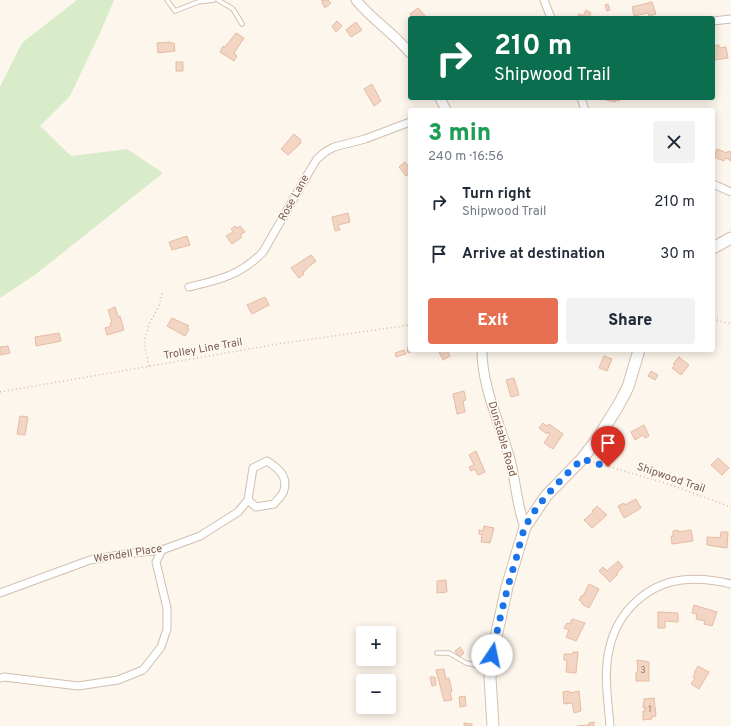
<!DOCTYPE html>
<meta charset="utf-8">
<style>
:root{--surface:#fff;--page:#f2f2f3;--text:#1f2937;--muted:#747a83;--accent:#e76f51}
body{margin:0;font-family:Overpass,sans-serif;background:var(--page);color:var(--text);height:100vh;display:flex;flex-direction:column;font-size:15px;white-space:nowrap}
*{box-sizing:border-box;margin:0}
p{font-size:13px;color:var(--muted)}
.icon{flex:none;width:22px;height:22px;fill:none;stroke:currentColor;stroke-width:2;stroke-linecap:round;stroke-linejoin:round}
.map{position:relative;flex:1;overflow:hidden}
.sheet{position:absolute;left:408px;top:108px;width:307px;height:244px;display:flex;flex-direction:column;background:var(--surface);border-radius:4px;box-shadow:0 2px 10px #0003}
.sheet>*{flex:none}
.banner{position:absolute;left:408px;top:16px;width:307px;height:84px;border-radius:4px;box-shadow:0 2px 10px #0003;background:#0b6e4f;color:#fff;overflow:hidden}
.tools{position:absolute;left:356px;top:626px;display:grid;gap:8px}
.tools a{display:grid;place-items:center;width:40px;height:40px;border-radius:4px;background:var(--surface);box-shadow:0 2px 10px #0003;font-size:20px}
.pin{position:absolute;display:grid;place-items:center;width:34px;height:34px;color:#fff;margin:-41px -17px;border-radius:50% 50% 50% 0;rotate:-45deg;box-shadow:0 0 4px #0007}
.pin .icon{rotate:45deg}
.me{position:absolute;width:44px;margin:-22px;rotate:11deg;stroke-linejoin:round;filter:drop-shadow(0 0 3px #0008)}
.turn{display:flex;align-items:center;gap:14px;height:84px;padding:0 20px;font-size:18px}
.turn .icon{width:52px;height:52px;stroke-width:2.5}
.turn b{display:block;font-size:28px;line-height:34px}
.round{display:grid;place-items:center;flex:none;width:42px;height:42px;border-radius:4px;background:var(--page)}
.overview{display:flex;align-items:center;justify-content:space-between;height:68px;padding:0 20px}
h1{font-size:24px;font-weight:800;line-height:30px;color:#1e9e55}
.action{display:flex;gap:8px;margin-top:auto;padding:8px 20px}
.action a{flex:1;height:46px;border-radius:4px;background:var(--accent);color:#fff;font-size:16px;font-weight:800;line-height:46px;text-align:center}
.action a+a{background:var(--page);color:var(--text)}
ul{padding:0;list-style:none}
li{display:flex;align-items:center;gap:12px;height:52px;padding:0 20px}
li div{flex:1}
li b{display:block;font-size:15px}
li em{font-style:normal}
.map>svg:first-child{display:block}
.green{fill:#d8ecc9}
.building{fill:#f3d5c3;stroke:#e6bba3}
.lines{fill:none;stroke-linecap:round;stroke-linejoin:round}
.service-casing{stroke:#d1beb0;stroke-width:5.5}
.minor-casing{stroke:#d1beb0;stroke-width:9}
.tertiary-casing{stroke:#d1beb0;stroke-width:11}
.secondary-casing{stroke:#d6c0b0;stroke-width:13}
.path{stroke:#d9b8a5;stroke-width:1.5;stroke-dasharray:1 3;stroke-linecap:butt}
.service{stroke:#fff;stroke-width:3.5}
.minor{stroke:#fff;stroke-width:7}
.tertiary{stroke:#fff;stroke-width:9}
.secondary{stroke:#fff;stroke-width:11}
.route{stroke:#1a73e8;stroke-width:7;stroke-dasharray:0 12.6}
.labels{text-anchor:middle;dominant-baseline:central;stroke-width:3;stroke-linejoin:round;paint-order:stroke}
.number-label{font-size:9px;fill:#987a6a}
.street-label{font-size:11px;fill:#7a5c4d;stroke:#fffaf3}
</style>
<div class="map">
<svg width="731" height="726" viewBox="0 0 731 726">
<rect width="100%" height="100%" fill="#fdf6ec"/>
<!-- green -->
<path class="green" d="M77,0H114L101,31L70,96L40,126L71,156L127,149L163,173L36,274L0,298V87L22,43Z"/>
<!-- building -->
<path class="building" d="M321,0H328L331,3L325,8L322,3L323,2Z
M652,2L656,14L649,16L648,13L634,16L632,7Z
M608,4L610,10L607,11L605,5Z
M418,8L427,18H414L410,14Z
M586,10L591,13L588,18H577L579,14L583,16Z
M337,21L342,26L336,32L332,26Z
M356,22L362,30L351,37L346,30Z
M236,33L244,38L234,53L237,56L234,61L220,52L223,46L225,47Z
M170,42V43H174L175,51L158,53L157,43Z
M719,45V48L726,47L728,58L714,60L713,46Z
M176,62H183V71H176Z
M372,84L381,101L374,106L364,89Z
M606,98H620L619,101L615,100V102L606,100Z
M294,134L301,140L300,142L301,143L288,155L281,149Z
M717,149L727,153L728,151L731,152V161L726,158L724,161L714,157Z
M405,162L410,169V173L406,176L399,167Z
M348,213L350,222L338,225L340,230L335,231L332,217Z
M235,226L237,228L240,226L245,232L240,235L242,237L232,244L226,236L233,232L231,229Z
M187,236L190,245L172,250L169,242Z
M311,255L316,261L306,269V270L303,272L304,274L299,278L291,268Z
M265,297L269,305L252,314L247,305Z
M115,307L118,317L120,316L124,330L107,335L105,328L111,326L110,323L112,322L108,310Z
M172,318L189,326L187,328L189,329L185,336L167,326Z
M59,333L61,341L36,346L35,337Z
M8,346L10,353L0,355V347Z
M410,347V350L413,351L408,353L407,348Z
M404,350L406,354L396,357L395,353Z
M438,350H447L450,356L443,360Z
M604,356L612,359L607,371L599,368Z
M679,357L689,365L681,375L672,368L675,365L673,364Z
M651,371L658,375L655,380L648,376Z
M514,378L519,395L511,397L506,380Z
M464,391L466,400L463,401L465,412L457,414L453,394Z
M20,416L28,417L25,435L17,434Z
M543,423L547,426L549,424L563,434L553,449L544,443L550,434L548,432L547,434L539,428Z
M644,425L649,436L645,438L643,435L635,440L631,432Z
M476,451L485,472L478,475L475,469L471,471L469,467L474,465L469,455Z
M718,458L729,468L722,475L711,465Z
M636,499L641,508L624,518L618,506L624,503L625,505Z
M597,506L607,515L592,528L584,520L593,512L592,511Z
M484,526L494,528L490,543L481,542L482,535L479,534V530L483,531Z
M678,530V532L691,530L693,541L672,544L671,536H673V531Z
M721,532H728L727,548L707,545V537L720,538Z
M618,561L623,567L617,573L618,574L610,582L599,571L603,567L607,571Z
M446,580L447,592L437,593V581Z
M589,584L599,589L589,608L582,604V602L579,600L582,595L583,596Z
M694,605L717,612L712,626L704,624L705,621L696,619L697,614L692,613Z
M658,612L678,613V622L665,621V628H658Z
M572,619L585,623L576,641L566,637L569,630L564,628L567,623L570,624Z
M460,647L464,653L459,657L455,651Z
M573,652H578L576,673L566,672L567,660H564V654H573Z
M637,660L649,662V681H636V672H638Z
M698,666L709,672L699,689L691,684L695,678L693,677L695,674L694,673Z
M444,669L446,679L449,678L452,691L450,692L452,700L444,701L436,670Z
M430,677H435L436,685L432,686Z
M569,691L570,693L579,691L581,711L574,713L572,703L564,704L563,692Z
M465,696L466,706L460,707L459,697Z
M654,698L656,716L651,717L652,719L643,720V711H645V707L643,708L644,699Z
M594,722V726H577L589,725V723Z
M464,723L472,724V726H464Z"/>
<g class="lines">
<defs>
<path id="service" d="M167,0L175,11L198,2L214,0
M218,0L233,9L242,24
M437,653H449L466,663L490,668"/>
<path id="minor" d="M544,0L551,18
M713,21L731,19
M581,98L585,110
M713,184L731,192
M189,287C219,280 241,275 263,252L309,172L317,159L325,152L334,147L365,139L410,122
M0,593L90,560L125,554L162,550L200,536L238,512L248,500L253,468L267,461C278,468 288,476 284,490C283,495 277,500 274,504L256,507L248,500
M0,678L4,677L78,686L118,680L143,670L161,647L167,629V608L156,562L162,550
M610,726C608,700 603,672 610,646C618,612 647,584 682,580C699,578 715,580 731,584"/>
<path id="tertiary" d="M356,0C372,20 394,33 410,53
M440,98L446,110
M482,350C482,387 499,421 509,456C516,479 516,504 525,527"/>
<path id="secondary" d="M713,248L731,238
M493,726L490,678L492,655L507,587L525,527L546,496L582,459L598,438L618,406L628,387L639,350"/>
</defs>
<!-- service casing -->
<use href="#service" class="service-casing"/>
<!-- minor casing -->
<use href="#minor" class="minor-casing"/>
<!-- tertiary casing -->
<use href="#tertiary" class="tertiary-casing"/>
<!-- secondary casing -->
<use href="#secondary" class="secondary-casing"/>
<!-- path -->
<path class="path" d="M713,319L731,324
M149,366L144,343L149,324L159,306L163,291
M0,392L278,344L410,325
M590,461L668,484L731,507"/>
<!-- service -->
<use href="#service" class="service"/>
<!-- minor -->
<use href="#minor" class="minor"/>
<!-- tertiary -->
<use href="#tertiary" class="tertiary"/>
<!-- secondary -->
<use href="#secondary" class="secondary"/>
</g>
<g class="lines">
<!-- route -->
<path class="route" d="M492,655C499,622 506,591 516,559C519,549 521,537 525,527C539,500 562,479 582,459L608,467"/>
</g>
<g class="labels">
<!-- number labels -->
<g class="number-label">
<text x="643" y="670">3</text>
<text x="650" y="709">1</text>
</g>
<!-- street labels -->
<g class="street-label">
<text transform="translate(294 198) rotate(-61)">Rose Lane</text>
<text transform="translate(203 349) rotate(-10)">Trolley Line Trail</text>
<text transform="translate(502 439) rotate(74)">Dunstable Road</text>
<text transform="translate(671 478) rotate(19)">Shipwood Trail</text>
<text transform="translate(128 554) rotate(-9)">Wendell Place</text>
</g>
</g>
</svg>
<div class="tools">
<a>+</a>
<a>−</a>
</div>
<div class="pin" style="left:608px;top:467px;background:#d93025"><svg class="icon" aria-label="arrive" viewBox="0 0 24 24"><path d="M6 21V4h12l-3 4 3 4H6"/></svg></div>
<svg class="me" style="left:492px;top:655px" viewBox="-20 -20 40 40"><circle r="19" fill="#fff"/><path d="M0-13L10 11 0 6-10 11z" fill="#1a73e8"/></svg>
<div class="banner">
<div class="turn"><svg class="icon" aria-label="right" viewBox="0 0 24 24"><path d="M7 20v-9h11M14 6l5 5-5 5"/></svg><div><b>210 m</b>Shipwood Trail</div></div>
</div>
<section class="sheet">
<div class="overview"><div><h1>3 min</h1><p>240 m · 16:56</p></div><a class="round"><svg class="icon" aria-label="close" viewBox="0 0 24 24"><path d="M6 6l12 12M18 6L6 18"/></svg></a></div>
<ul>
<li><svg class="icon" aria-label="right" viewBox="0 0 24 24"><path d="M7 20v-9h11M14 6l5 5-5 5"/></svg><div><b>Turn right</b><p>Shipwood Trail</p></div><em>210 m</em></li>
<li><svg class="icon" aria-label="arrive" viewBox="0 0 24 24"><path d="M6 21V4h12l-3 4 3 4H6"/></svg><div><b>Arrive at destination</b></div><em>30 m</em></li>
</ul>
<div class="action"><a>Exit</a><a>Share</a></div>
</section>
</div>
